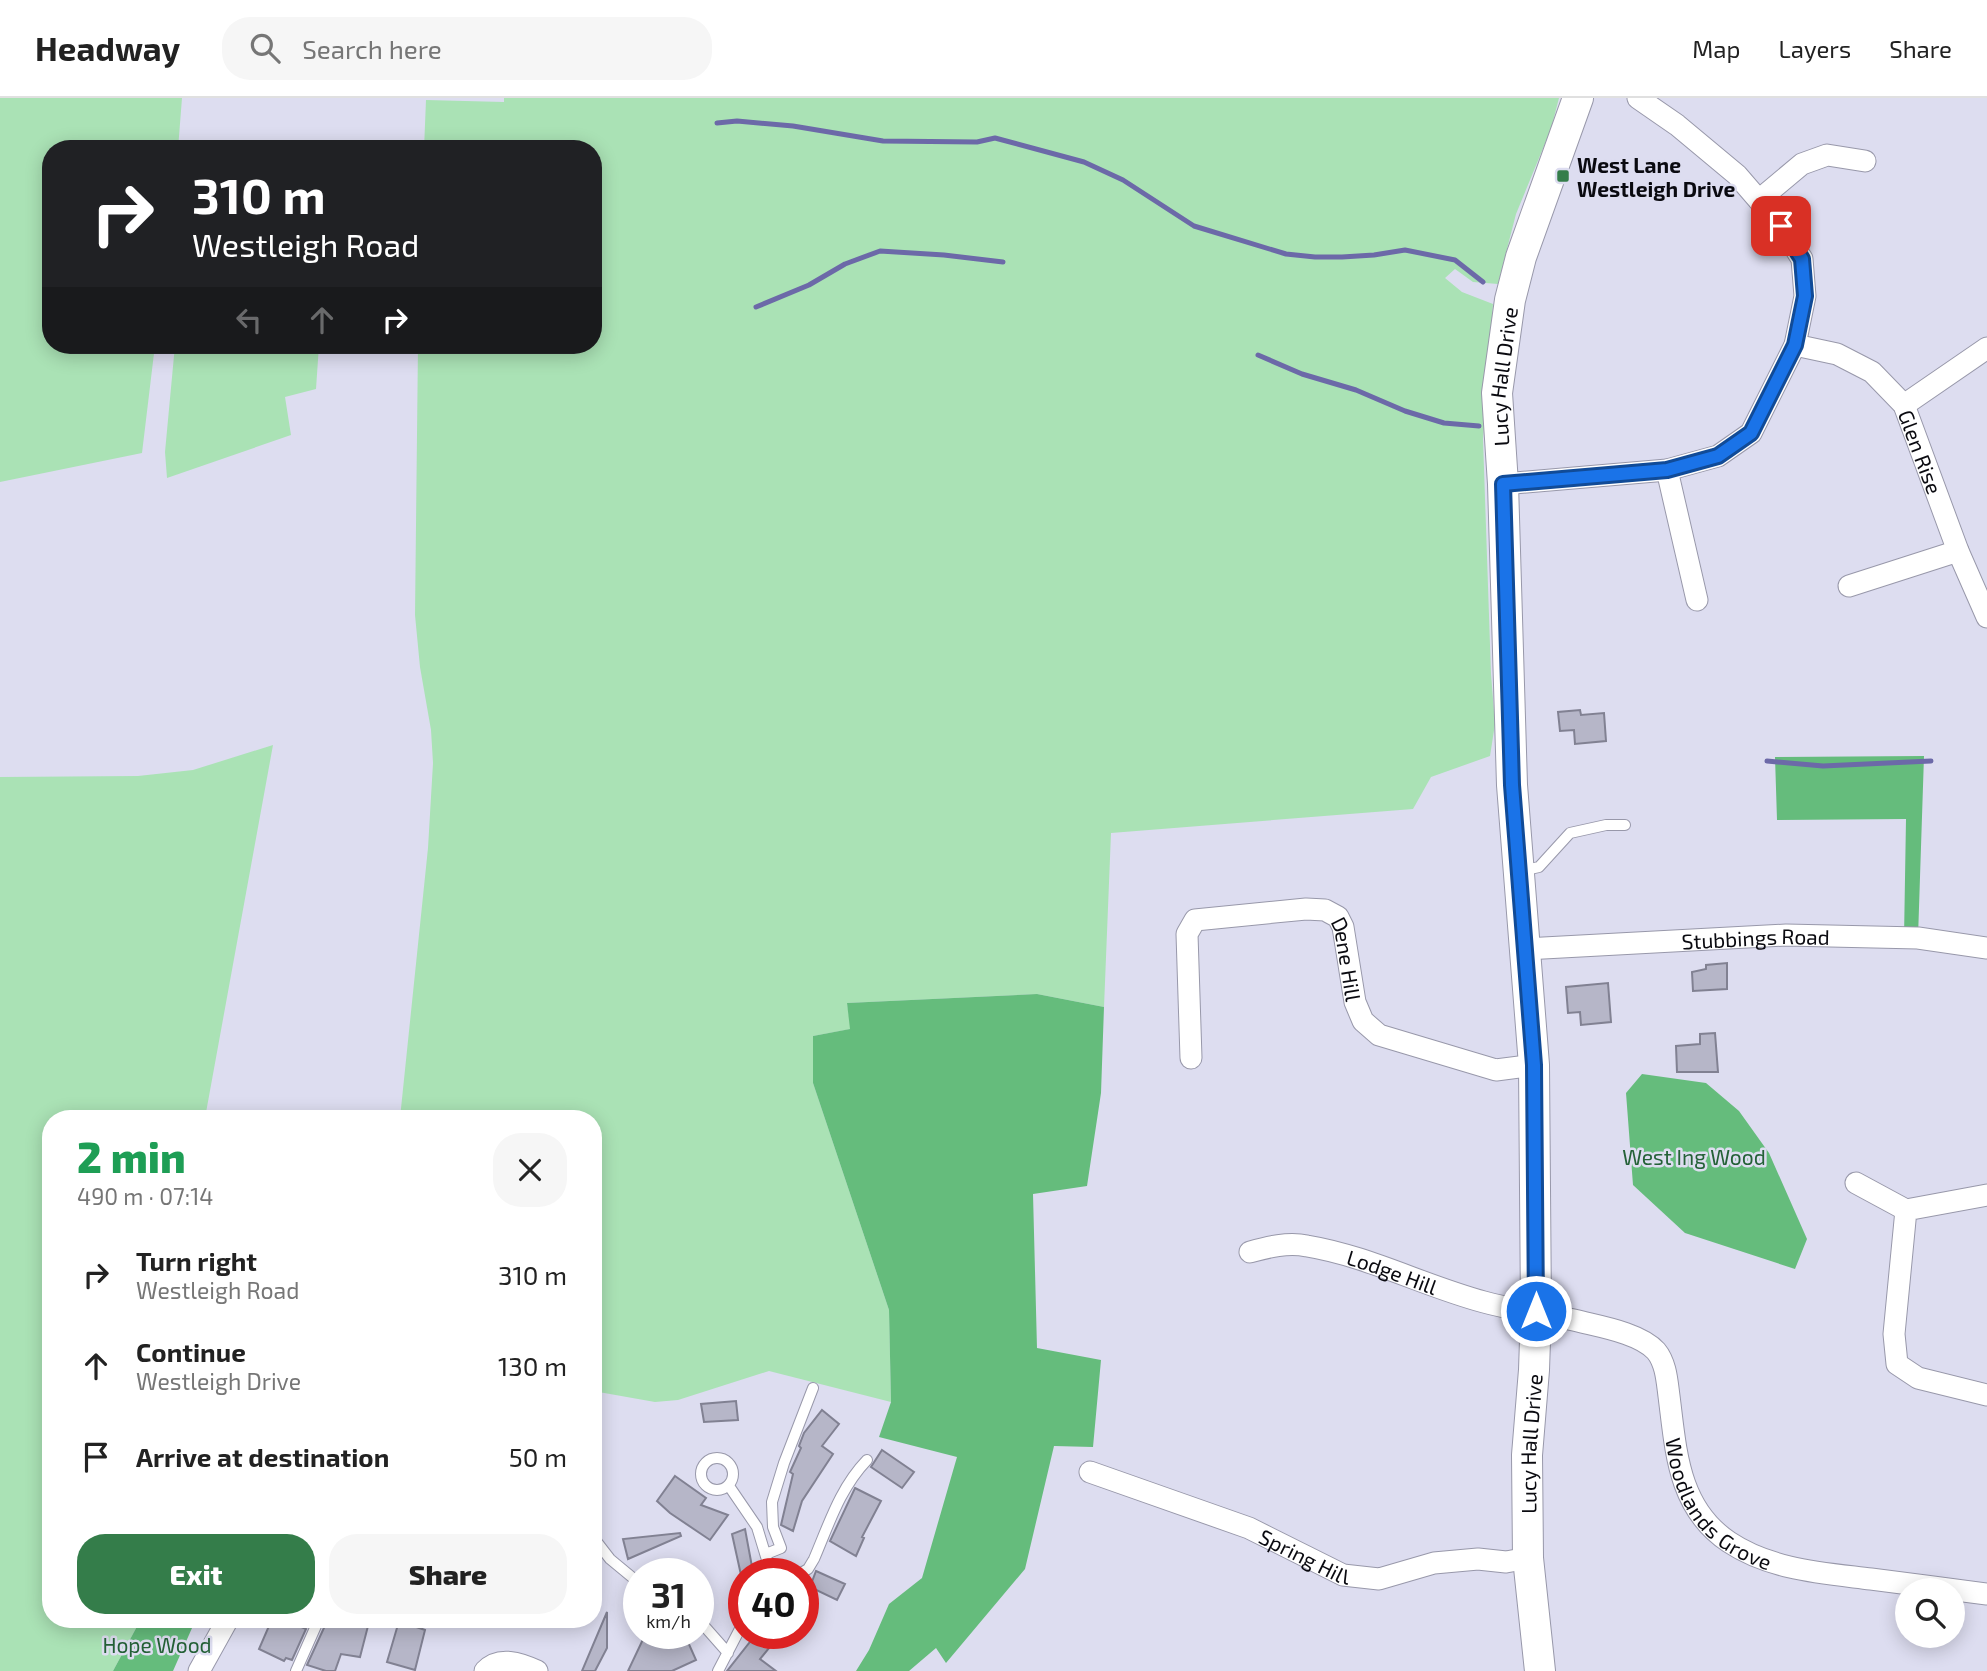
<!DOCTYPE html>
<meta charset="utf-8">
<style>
:root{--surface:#fff;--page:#f6f6f6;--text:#222;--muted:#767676;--line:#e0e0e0;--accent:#347d4a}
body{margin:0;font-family:"Exo 2",sans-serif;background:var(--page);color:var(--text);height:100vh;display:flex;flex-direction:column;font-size:26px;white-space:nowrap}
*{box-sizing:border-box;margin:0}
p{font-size:23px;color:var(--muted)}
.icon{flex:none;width:38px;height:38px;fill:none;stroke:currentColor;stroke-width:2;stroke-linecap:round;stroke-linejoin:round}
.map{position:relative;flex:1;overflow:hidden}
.details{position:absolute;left:42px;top:1012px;width:560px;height:518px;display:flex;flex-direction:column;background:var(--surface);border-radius:28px;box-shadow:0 4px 18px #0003}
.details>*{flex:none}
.top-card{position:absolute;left:42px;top:42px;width:560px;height:214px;border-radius:28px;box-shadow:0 4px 18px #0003;background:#202124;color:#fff;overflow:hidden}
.buttons{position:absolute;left:1895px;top:1480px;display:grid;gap:14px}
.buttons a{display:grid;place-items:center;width:70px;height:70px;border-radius:50%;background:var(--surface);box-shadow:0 4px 18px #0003;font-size:35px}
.speed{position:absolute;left:623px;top:1460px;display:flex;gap:14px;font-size:35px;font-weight:700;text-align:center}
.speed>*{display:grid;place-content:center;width:91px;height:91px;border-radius:50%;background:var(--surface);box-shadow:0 4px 18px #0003;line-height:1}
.speed small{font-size:18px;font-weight:400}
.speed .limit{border:10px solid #d22;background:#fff;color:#111}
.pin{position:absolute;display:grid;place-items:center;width:60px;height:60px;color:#fff;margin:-30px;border-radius:14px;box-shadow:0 4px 10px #0006}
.me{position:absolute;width:77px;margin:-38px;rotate:0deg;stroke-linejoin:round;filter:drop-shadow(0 0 5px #0008)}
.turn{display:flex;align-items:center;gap:24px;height:147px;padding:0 35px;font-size:32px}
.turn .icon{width:91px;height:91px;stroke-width:2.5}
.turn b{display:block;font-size:49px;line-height:60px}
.lanes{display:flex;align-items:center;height:66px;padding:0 35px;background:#0003;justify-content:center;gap:35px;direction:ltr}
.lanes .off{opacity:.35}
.round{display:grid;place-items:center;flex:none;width:74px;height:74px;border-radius:28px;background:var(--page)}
.head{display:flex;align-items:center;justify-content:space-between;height:119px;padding:0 35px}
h1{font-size:42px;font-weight:800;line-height:52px;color:#1e9e55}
.action{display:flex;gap:14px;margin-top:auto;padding:14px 35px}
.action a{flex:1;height:80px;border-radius:28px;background:var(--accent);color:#fff;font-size:28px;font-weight:800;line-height:80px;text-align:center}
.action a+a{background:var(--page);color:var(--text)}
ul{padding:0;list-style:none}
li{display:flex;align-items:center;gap:21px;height:91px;padding:0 35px}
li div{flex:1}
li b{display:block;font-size:26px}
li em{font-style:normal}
header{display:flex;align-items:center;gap:42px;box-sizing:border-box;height:98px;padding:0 35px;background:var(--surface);border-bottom:2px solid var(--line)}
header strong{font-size:33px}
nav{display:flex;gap:38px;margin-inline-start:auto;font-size:24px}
.search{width:490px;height:63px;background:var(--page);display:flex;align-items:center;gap:18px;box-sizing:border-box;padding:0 24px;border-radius:28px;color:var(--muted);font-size:26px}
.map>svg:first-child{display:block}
.green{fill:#aae2b5}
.forest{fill:#65bc7c}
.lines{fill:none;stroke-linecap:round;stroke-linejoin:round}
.stream{stroke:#6c69a8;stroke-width:5}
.building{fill:#b6b6c8;stroke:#818192;stroke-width:2}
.lane-casing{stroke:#9898aa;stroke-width:12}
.street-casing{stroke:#9898aa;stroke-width:23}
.secondary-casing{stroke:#9898aa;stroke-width:32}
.lane{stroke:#fff;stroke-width:10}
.street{stroke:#fff;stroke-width:21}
.secondary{stroke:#fff;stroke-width:30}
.route-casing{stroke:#114b97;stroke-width:18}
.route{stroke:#1a73e8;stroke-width:12}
.poi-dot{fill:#347d4a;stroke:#ddddf0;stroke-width:2.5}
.labels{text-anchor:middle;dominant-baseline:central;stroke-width:5;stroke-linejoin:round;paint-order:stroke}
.poi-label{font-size:21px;font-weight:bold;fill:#0a0a10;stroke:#ddddf0;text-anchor:start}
.street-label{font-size:21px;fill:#0a0a10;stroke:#ddddf0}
.park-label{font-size:21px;fill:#246137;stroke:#ddddf0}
</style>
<header>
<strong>Headway</strong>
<div class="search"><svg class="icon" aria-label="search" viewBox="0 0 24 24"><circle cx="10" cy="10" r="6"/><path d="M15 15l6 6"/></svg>Search here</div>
<nav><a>Map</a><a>Layers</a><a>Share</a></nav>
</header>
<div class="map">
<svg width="1987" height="1573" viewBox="0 0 1987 1573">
<rect width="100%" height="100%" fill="#ddddf0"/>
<!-- green -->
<path class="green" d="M0,0H182L178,51H51V247H155L142,355L0,384Z
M504,0H1559L1551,31L1516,116L1498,186L1473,184L1455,171L1445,180L1462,194L1493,206L1483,341L1491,576L1495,626L1490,658L1431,679L1413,711L1111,735L1104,909L1037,896L847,905L851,931L813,938V985L889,1212L891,1304L769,1273L678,1302L655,1304L593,1293V1020H400L428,750L433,665L431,632L420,569L415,517L418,247H593V51H424L426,2L504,4Z
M175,247H319L316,291L285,299L291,337L167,380L165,354Z
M273,647L205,1020H51V1521H141L113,1573H0V679L138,678L193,672Z"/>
<!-- forest -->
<path class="forest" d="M1924,658L1918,840H1904L1906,721L1777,722L1775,659Z
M1037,896L1104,909L1101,995L1087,1088L1033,1096L1037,1250L1101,1262L1093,1349L1054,1348L1025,1471L946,1565L936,1550L909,1573H856L869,1552L889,1506L922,1480L957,1359L879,1339L891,1304L889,1212L813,985V938L850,931L847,905Z
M1642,976L1706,985L1739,1013L1769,1055L1807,1141L1795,1171L1685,1135L1633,1087L1626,995Z
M141,1521H196L173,1573H113Z"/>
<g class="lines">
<!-- stream -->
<path class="stream" d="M717,25L737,23L793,28L883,43L977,44L995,40L1084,64L1123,82L1194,128L1286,156L1315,159H1342L1374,157L1405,152L1455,162L1483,184
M756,209L809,187L845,166L880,153L944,157L1003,164
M1258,257L1302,276L1356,292L1405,313L1444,325L1479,328
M1767,663L1823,668L1931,663"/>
</g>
<!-- building -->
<path class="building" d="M1580,612L1581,617L1604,615L1606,643L1575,646L1574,632L1560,633L1558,614Z
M1727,865V891L1693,893L1692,874L1706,871V867Z
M1608,885L1611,924L1581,927L1580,914L1568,915L1566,889Z
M1715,935L1718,974H1677L1676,948L1700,946V936Z
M736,1303L738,1322L704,1324L701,1306Z
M822,1312L839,1326L822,1348L833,1356L802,1403L793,1433L781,1427L793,1376L790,1374L801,1350L799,1348L804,1335Z
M882,1352L914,1374L902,1390L871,1369Z
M675,1378L706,1400L701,1407L728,1417L710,1442L670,1415L657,1403Z
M855,1390L881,1403L862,1439L864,1440L856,1458L830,1443Z
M745,1431L753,1474L741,1477L732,1436Z
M680,1435L681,1438L628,1461L623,1441Z
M816,1473L845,1486L837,1502L810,1489Z
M607,1514V1550L595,1573H582Z
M272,1521H283L306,1531L292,1562L286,1560L284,1563L259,1551Z
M328,1521H343L368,1528L360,1559L341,1556L335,1573H326L307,1567Z
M399,1523L425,1532L415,1572L387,1564Z
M646,1535H684L696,1562L672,1573H628Z
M757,1535H763L774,1544L760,1561L776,1573H727Z"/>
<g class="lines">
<defs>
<path id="lane" d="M1521,773L1539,769L1570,735L1606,727H1625
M701 1376a16 16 0 1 1 32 0a16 16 0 1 1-32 0Z
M729,1388L757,1429L771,1475
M593,1439L610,1461L639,1485
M766,1456L781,1450L773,1429L772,1404L784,1365L813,1290
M801,1475L808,1471L814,1461C829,1426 840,1390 867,1362
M698,1521L728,1555
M296,1573L319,1521
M718,1573L744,1523"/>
<g id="street">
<path d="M1759,102L1802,66L1827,57L1865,63"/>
<path id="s1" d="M1795,247L1837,256L1872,274L1904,307L1958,453L1987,519"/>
<path d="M1904,307L1987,250"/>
<path d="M1667,372L1697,502"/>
<path d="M1503,386L1667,372L1718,358L1751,335L1795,247L1805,198L1802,161L1781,128L1737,77L1677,27L1638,0"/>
<path d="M1849,488L1958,453"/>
<path id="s2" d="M1525,851L1786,837L1918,840L1987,850"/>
<path id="s3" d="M1191,960L1187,836L1195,822L1306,811L1325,812L1338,819L1343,829L1355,904L1363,923L1379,937L1496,972L1534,967"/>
<path d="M1856,1085L1906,1112"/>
<path d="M1987,1097L1906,1112L1894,1236L1897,1266L1918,1280L1987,1297"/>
<path id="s4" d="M1250,1154C1268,1149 1288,1144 1307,1148C1368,1158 1424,1188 1484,1204C1516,1213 1550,1216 1582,1224C1603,1229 1641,1236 1656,1253C1666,1265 1667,1283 1669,1298C1676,1353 1678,1410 1729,1444C1771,1472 1823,1475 1871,1481C1910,1486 1948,1491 1987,1496"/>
<path id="s5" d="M1090,1374L1249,1430L1343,1477L1379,1481L1434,1465L1478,1461L1506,1464L1528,1460"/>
<path d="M199,1573L228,1521"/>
<path d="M485,1573C499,1558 520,1565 537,1573"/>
</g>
<g id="secondary">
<path id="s6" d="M1540,1573L1528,1460L1527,1357L1534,1272L1536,1213L1534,967L1512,687L1503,386L1497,295L1510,202L1521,159L1578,0"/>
</g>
</defs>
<!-- lane casing -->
<use href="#lane" class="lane-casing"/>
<!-- street casing -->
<use href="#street" class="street-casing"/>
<!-- secondary casing -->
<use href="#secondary" class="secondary-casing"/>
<!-- lane -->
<use href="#lane" class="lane"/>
<!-- street -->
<use href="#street" class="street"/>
<!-- secondary -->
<use href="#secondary" class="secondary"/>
</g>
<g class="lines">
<defs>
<path id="route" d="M1536,1213L1534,967L1512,687L1503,386L1667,372L1718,358L1751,335L1795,247L1805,198L1802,161L1781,128"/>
</defs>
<!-- route casing -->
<use href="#route" class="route-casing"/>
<!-- route -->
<use href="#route" class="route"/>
</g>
<!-- markers -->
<rect class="poi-dot" x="1556" y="71" width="14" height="14" rx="3.5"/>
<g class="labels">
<!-- poi labels -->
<g class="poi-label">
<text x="1577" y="66">West Lane<tspan x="1577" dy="24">Westleigh Drive</tspan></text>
</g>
<!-- street labels -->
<g class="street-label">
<text stroke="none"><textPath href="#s6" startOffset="1297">Lucy Hall Drive</textPath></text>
<text stroke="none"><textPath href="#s1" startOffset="178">Glen Rise</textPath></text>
<text stroke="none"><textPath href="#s2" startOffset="231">Stubbings Road</textPath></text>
<text stroke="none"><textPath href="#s3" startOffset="329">Dene Hill</textPath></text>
<text stroke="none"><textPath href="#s4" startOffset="147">Lodge Hill</textPath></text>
<text stroke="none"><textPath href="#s6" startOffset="228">Lucy Hall Drive</textPath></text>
<text stroke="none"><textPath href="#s4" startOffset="598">Woodlands Grove</textPath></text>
<text stroke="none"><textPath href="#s5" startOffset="231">Spring Hill</textPath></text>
</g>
<!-- park labels -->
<g class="park-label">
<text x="1694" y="1058">West Ing Wood</text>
<text x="157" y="1546">Hope Wood</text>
</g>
</g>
</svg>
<div class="buttons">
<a><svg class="icon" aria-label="search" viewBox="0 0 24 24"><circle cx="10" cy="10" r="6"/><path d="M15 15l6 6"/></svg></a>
</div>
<div class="speed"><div>31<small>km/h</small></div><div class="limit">40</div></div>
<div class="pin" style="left:1781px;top:128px;background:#d93025"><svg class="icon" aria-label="arrive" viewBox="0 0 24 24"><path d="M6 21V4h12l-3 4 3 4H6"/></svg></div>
<svg class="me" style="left:1536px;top:1213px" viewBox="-20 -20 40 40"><circle r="17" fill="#1a73e8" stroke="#fff" stroke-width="3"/><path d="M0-11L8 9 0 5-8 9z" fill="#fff"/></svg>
<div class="top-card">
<div class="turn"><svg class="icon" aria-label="right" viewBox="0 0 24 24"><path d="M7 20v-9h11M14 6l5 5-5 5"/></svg><div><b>310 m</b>Westleigh Road</div></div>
<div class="lanes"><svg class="icon off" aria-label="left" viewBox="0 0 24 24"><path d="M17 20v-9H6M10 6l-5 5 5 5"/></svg><svg class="icon off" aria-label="ahead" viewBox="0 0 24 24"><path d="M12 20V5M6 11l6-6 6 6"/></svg><svg class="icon" aria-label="right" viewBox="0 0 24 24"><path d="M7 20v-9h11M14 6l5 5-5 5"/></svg></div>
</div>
<section class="details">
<div class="head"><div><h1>2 min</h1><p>490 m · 07:14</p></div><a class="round"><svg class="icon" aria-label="close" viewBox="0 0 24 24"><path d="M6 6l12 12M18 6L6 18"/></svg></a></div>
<ul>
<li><svg class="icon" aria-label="right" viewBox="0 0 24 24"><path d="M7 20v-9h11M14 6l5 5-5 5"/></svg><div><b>Turn right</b><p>Westleigh Road</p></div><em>310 m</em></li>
<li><svg class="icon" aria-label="ahead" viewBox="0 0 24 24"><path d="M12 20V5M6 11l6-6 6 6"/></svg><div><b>Continue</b><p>Westleigh Drive</p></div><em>130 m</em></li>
<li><svg class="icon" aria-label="arrive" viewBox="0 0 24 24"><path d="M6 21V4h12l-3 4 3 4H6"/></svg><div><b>Arrive at destination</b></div><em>50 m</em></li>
</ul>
<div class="action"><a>Exit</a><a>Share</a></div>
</section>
</div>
